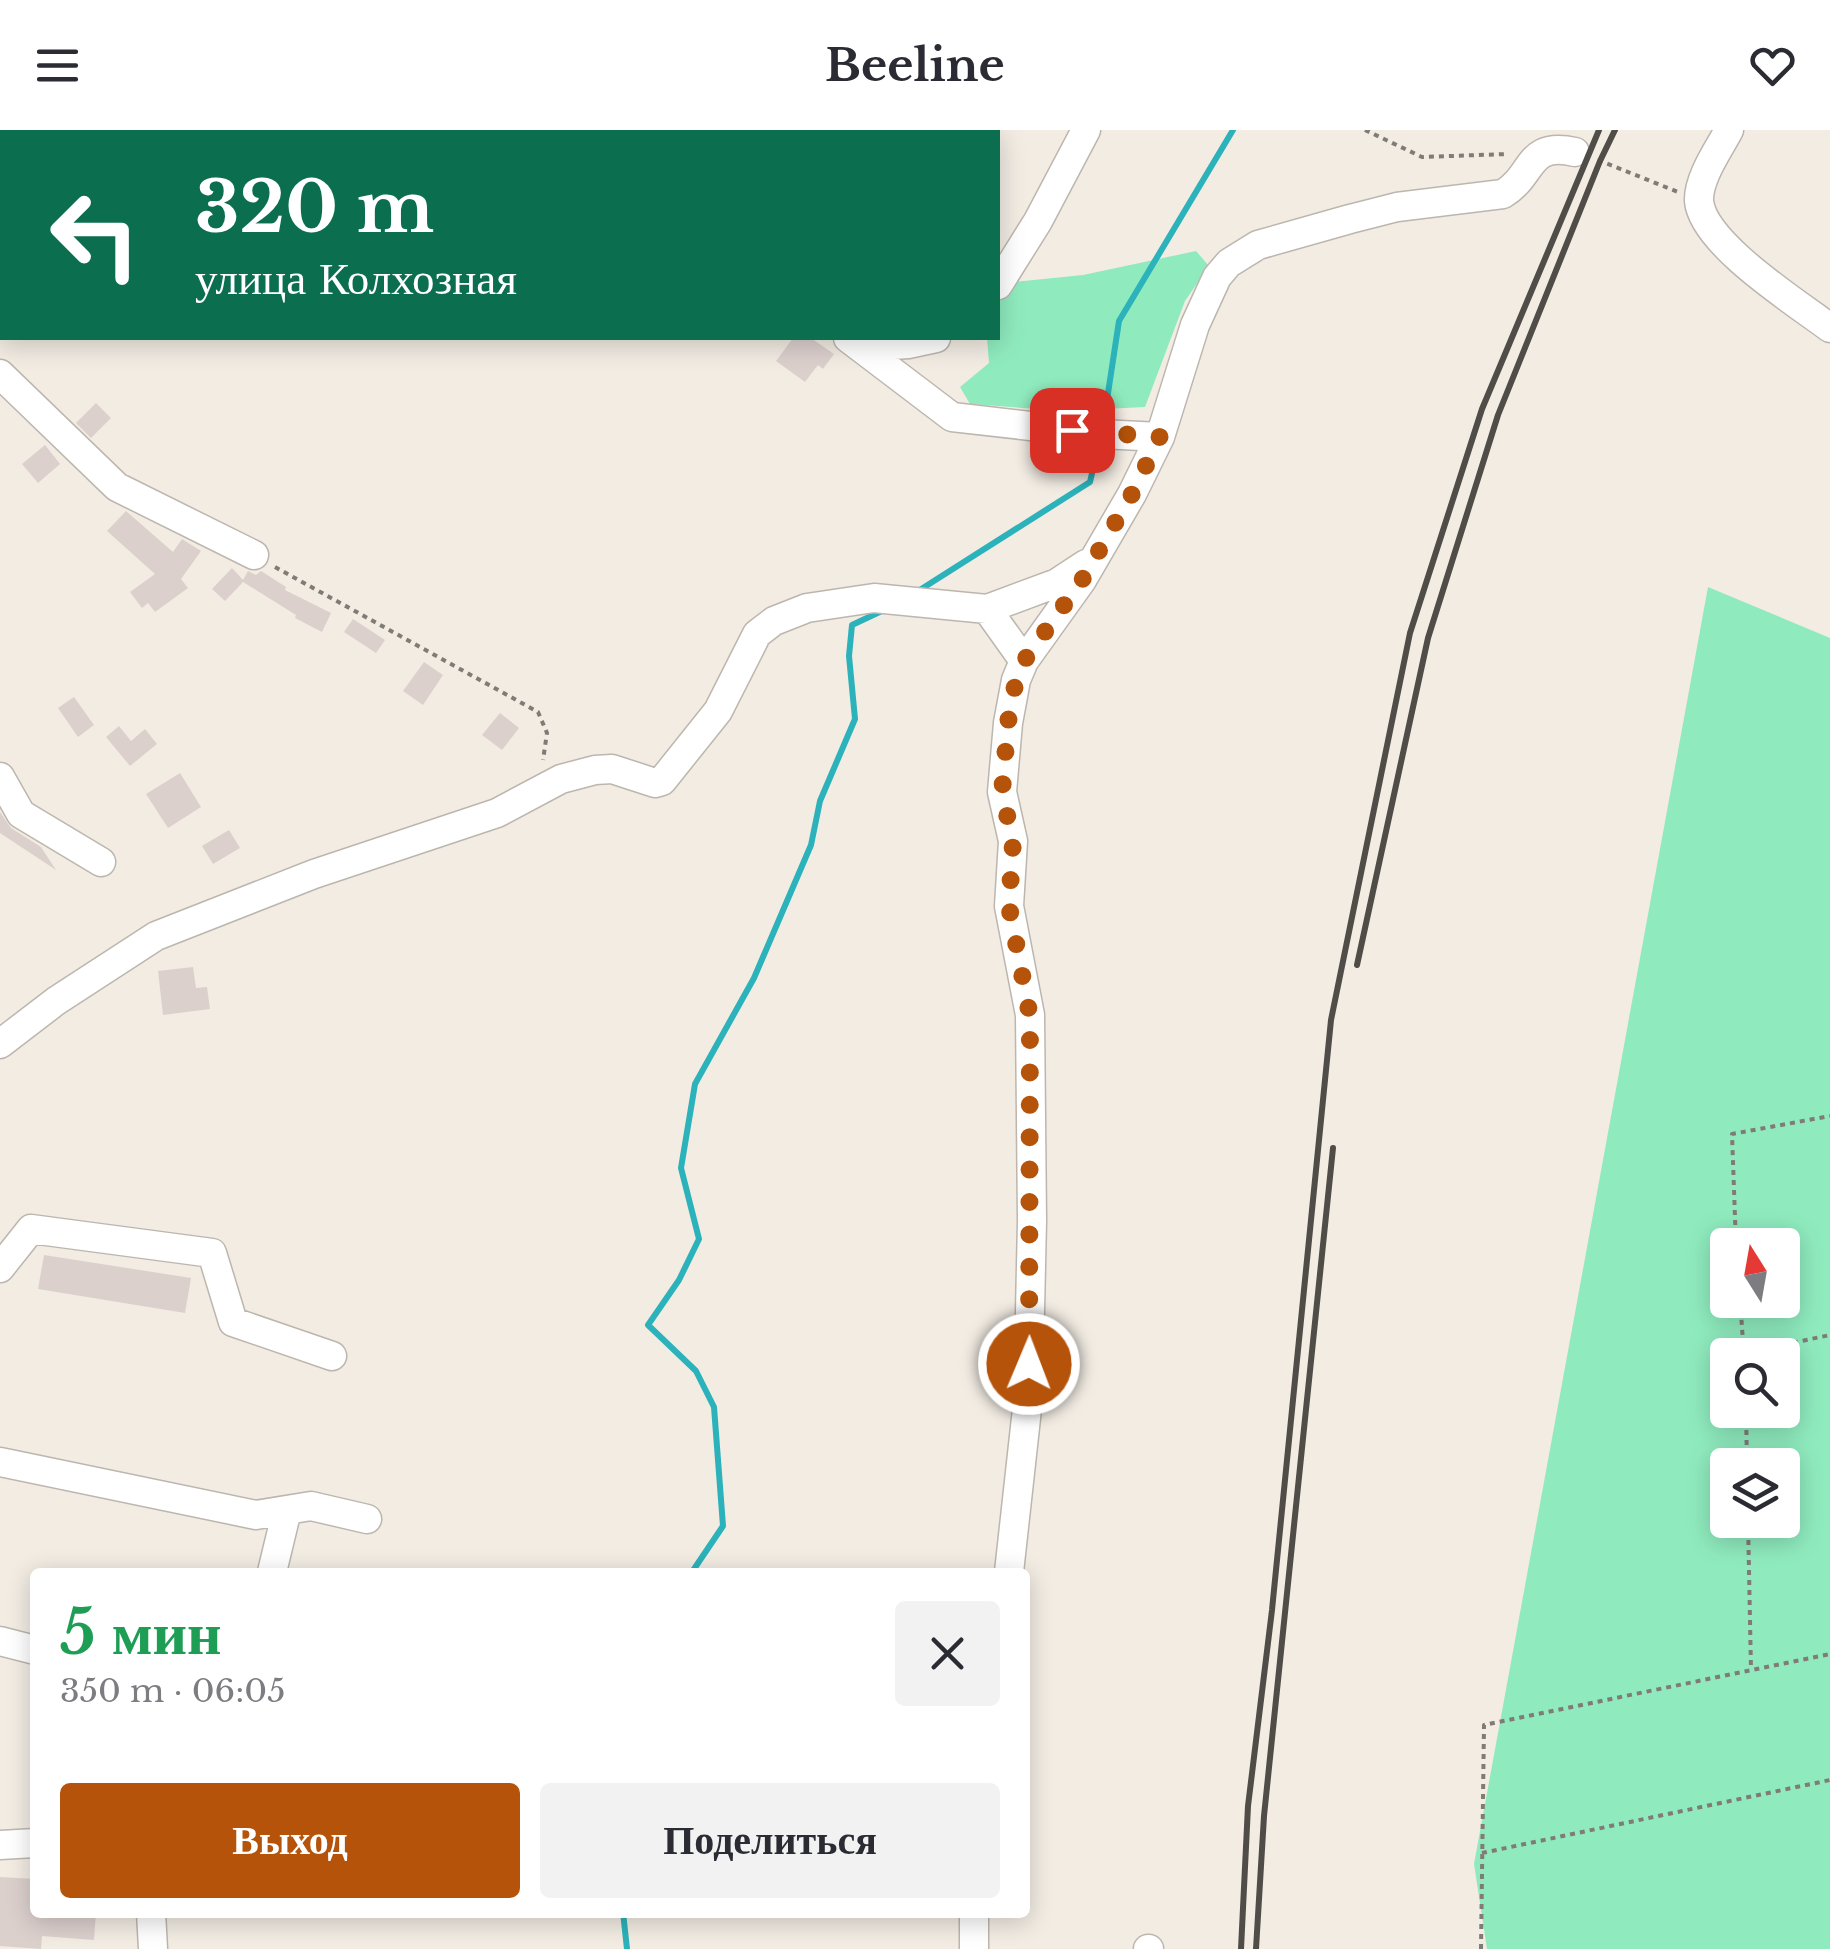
<!DOCTYPE html>
<html lang="ru">
<meta charset="utf-8">
<style>
:root{--surface:#fff;--page:#f2f2f3;--text:#2b2b33;--muted:#7c7c81;--accent:#b45309}
body{margin:0;font-family:"Libre Baskerville",serif;background:var(--page);color:var(--text);height:100vh;display:flex;flex-direction:column;font-size:38px;white-space:nowrap}
*{box-sizing:border-box;margin:0}
p{font-size:32px;color:var(--muted)}
.icon{flex:none;width:55px;height:55px;fill:none;stroke:currentColor;stroke-width:2;stroke-linecap:round;stroke-linejoin:round}
.map{position:relative;flex:1;overflow:hidden}
.side{position:absolute;left:30px;top:1438px;width:1000px;height:350px;display:flex;flex-direction:column;background:var(--surface);border-radius:10px;box-shadow:0 5px 25px #0003}
.side>*{flex:none}
.hud{position:absolute;left:0px;top:0px;width:1000px;height:210px;box-shadow:0 5px 25px #0003;background:#0b6e4f;color:#fff;overflow:hidden}
.needle{width:65px;rotate:349deg}
.controls{position:absolute;left:1710px;top:1098px;display:grid;gap:20px}
.controls a{display:grid;place-items:center;width:90px;height:90px;border-radius:10px;background:var(--surface);box-shadow:0 5px 25px #0003;font-size:50px}
.pin{position:absolute;display:grid;place-items:center;width:85px;height:85px;color:#fff;margin:-42px;border-radius:20px;box-shadow:0 5px 15px #0006}
.me{position:absolute;width:110px;margin:-55px;rotate:1deg;stroke-linejoin:round;filter:drop-shadow(0 0 8px #0008)}
.turn{display:flex;align-items:center;gap:35px;height:210px;padding:0 30px;font-size:45px}
.turn .icon{width:130px;height:130px;stroke-width:2.5}
.turn b{display:block;font-size:70px;line-height:85px}
.round{display:grid;place-items:center;flex:none;width:105px;height:105px;border-radius:10px;background:var(--page)}
.summary{display:flex;align-items:center;justify-content:space-between;height:170px;padding:0 30px}
h1{font-size:60px;font-weight:700;line-height:75px;color:#1e9e55}
.cta{display:flex;gap:20px;margin-top:auto;padding:20px 30px}
.cta a{flex:1;height:115px;border-radius:10px;background:var(--accent);color:#fff;font-size:40px;font-weight:700;line-height:115px;text-align:center}
.cta a+a{background:var(--page);color:var(--text)}
header{display:flex;justify-content:space-between;align-items:center;height:130px;padding:0 30px;background:var(--surface);font-size:45px;font-weight:700}
.map>svg:first-child{display:block}
.green{fill:#8febbe;fill-rule:evenodd}
.lines{fill:none;stroke-linecap:round;stroke-linejoin:round}
.stream{stroke:#2bb2ba;stroke-width:6}
.building{fill:#dcd0cd}
.minor-casing{stroke:#bcb6ae;stroke-width:31}
.path{stroke:#807b76;stroke-width:4;stroke-dasharray:5 5;stroke-linecap:butt}
.minor{stroke:#fff;stroke-width:28}
.rail{stroke:#504d48;stroke-width:6}
.route{stroke:#b45309;stroke-width:18;stroke-dasharray:0 32.4}
</style>
<header><svg class="icon" aria-label="menu" viewBox="0 0 24 24"><path d="M4 6h16M4 12h16M4 18h16"/></svg>Beeline<svg class="icon" aria-label="heart" viewBox="0 0 24 24"><path d="M12 20l-8-8c-3-5 5-10 8-4 3-6 11-1 8 4z"/></svg></header>
<div class="map">
<svg width="1830" height="1819" viewBox="0 0 1830 1819">
<rect width="100%" height="100%" fill="#f2ece3"/>
<!-- green -->
<path class="green" d="M1196,121L1209,136L1185,171L1145,277L1063,281L970,274L960,257L989,233L987,208H998V166L1005,153L1083,145Z
M1708,457L1830,508V1819H1487L1474,1734ZM1728,1115H1782V1170H1728ZM1782,1225V1280H1728V1225ZM1728,1335H1782V1390H1728Z"/>
<g class="lines">
<!-- stream -->
<path class="stream" d="M1103,296L1119,191L1233,0
M915,463L1090,352L1099,313
M692,1442L723,1396L714,1277L696,1241L648,1195L679,1150L699,1109L681,1038L695,954L754,848L811,715L820,671L855,589L849,526L852,495L886,479
M623,1782L627,1819"/>
</g>
<!-- building -->
<path class="building" d="M793,208H811L834,224L823,239L818,235L805,252L776,231Z
M96,273L111,288L91,308L76,293Z
M45,315L60,334L38,353L22,334Z
M126,381L173,422L182,409L201,421L181,449L188,458L155,482L148,473L142,478L130,462L155,444L107,401Z
M232,438L243,450L248,441L256,445L261,441L286,457L285,460L331,483L322,502L295,488L296,485L243,452L225,471L212,459Z
M353,489L385,510L376,523L344,502Z
M424,532L443,545L423,575L403,561Z
M74,567L94,595L78,607L58,578Z
M500,583L519,598L502,620L482,605Z
M119,596L131,611L145,599L157,614L130,636L106,607Z
M180,643L201,677L168,698L146,664Z
M0,682L11,698L41,717L56,740L0,703Z
M229,700L240,718L213,734L202,716Z
M193,837L196,858L207,857L210,879L163,885L158,841Z
M44,1125L191,1148L185,1183L38,1159Z
M0,1747L35,1749V1782H96L94,1810L42,1806L41,1819L0,1816Z"/>
<g class="lines">
<defs>
<path id="minor" d="M289,0L291,2
M434,0L439,2
M1729,0C1719,19 1698,48 1699,71C1703,114 1797,173 1830,198
M998,155L1038,91L1086,0
M848,208L952,287L1101,304L1160,307
M864,217L908,214L936,208
M0,244L117,357L254,425
M1024,531L987,479L1057,453L1086,434
M0,647L21,684L101,732
M0,914L56,871L156,806L314,744L497,683L561,649L595,640L612,639L655,653L662,651L718,581L757,504L774,491L807,478L874,468L987,479
M0,1138L31,1099L212,1123L233,1192L332,1226
M0,1332L256,1385L311,1376L367,1389
M272,1442L287,1380
M1009,1442L1028,1270L1032,1091L1030,885L1009,776L1013,711L1002,662L1008,593L1016,550L1024,531L1082,450L1132,364L1160,307L1195,195L1217,147L1229,133L1258,115L1350,89L1397,77L1503,64C1535,45 1526,11 1575,22
M0,1511L35,1520
M0,1715L35,1713
M151,1782L153,1819
M974,1782V1819
M1148,1819H1149"/>
</defs>
<!-- minor casing -->
<use href="#minor" class="minor-casing"/>
<!-- path -->
<path class="path" d="M1365,0L1422,27L1508,24
M679,2L680,0
M1598,30L1678,62
M275,437L538,582L547,603L543,630
M1736,1115L1732,1004L1830,986
M1740,1170L1744,1225
M1744,1223L1830,1205
M1746,1280L1747,1335
M1748,1390L1751,1540
M1482,1723L1830,1650
M1481,1819L1484,1595L1830,1524"/>
<!-- minor -->
<use href="#minor" class="minor"/>
<!-- rail -->
<path class="rail" d="M1357,835L1428,508L1498,285L1600,31L1615,0
M1241,1819L1248,1676L1272,1480L1331,890L1410,503L1482,279L1599,0
M1256,1819L1264,1686L1333,1018"/>
</g>
<g class="lines">
<!-- route -->
<path class="route" d="M1029,1234L1030,886L1009,776L1013,712L1002,662L1008,592L1016,550L1024,531L1082,450L1132,364L1160,307L1072,300"/>
</g>
</svg>
<div class="controls">
<a><svg class="needle" viewBox="-14 -14 28 28"><path d="M0-13l5 13h-10z" fill="#e53935"/><path d="M0 13l5-13h-10z" fill="#7c7c81"/></svg></a>
<a><svg class="icon" aria-label="search" viewBox="0 0 24 24"><circle cx="10" cy="10" r="6"/><path d="M15 15l6 6"/></svg></a>
<a><svg class="icon" aria-label="layers" viewBox="0 0 24 24"><path d="M12 4l9 5-9 5-9-5zM3 14l9 5 9-5"/></svg></a>
</div>
<div class="pin" style="left:1072px;top:300px;background:#d93025"><svg class="icon" aria-label="arrive" viewBox="0 0 24 24"><path d="M6 21V4h12l-3 4 3 4H6"/></svg></div>
<svg class="me" style="left:1029px;top:1234px" viewBox="-20 -20 40 40"><circle r="17" fill="#b45309" stroke="#fff" stroke-width="3"/><path d="M0-11L8 9 0 5-8 9z" fill="#fff"/></svg>
<div class="hud">
<div class="turn"><svg class="icon" aria-label="left" viewBox="0 0 24 24"><path d="M17 20v-9H6M10 6l-5 5 5 5"/></svg><div><b>320 m</b>улица Колхозная</div></div>
</div>
<section class="side">
<div class="summary"><div><h1>5 мин</h1><p>350 m · 06:05</p></div><a class="round"><svg class="icon" aria-label="close" viewBox="0 0 24 24"><path d="M6 6l12 12M18 6L6 18"/></svg></a></div>
<div class="cta"><a>Выход</a><a>Поделиться</a></div>
</section>
</div>
